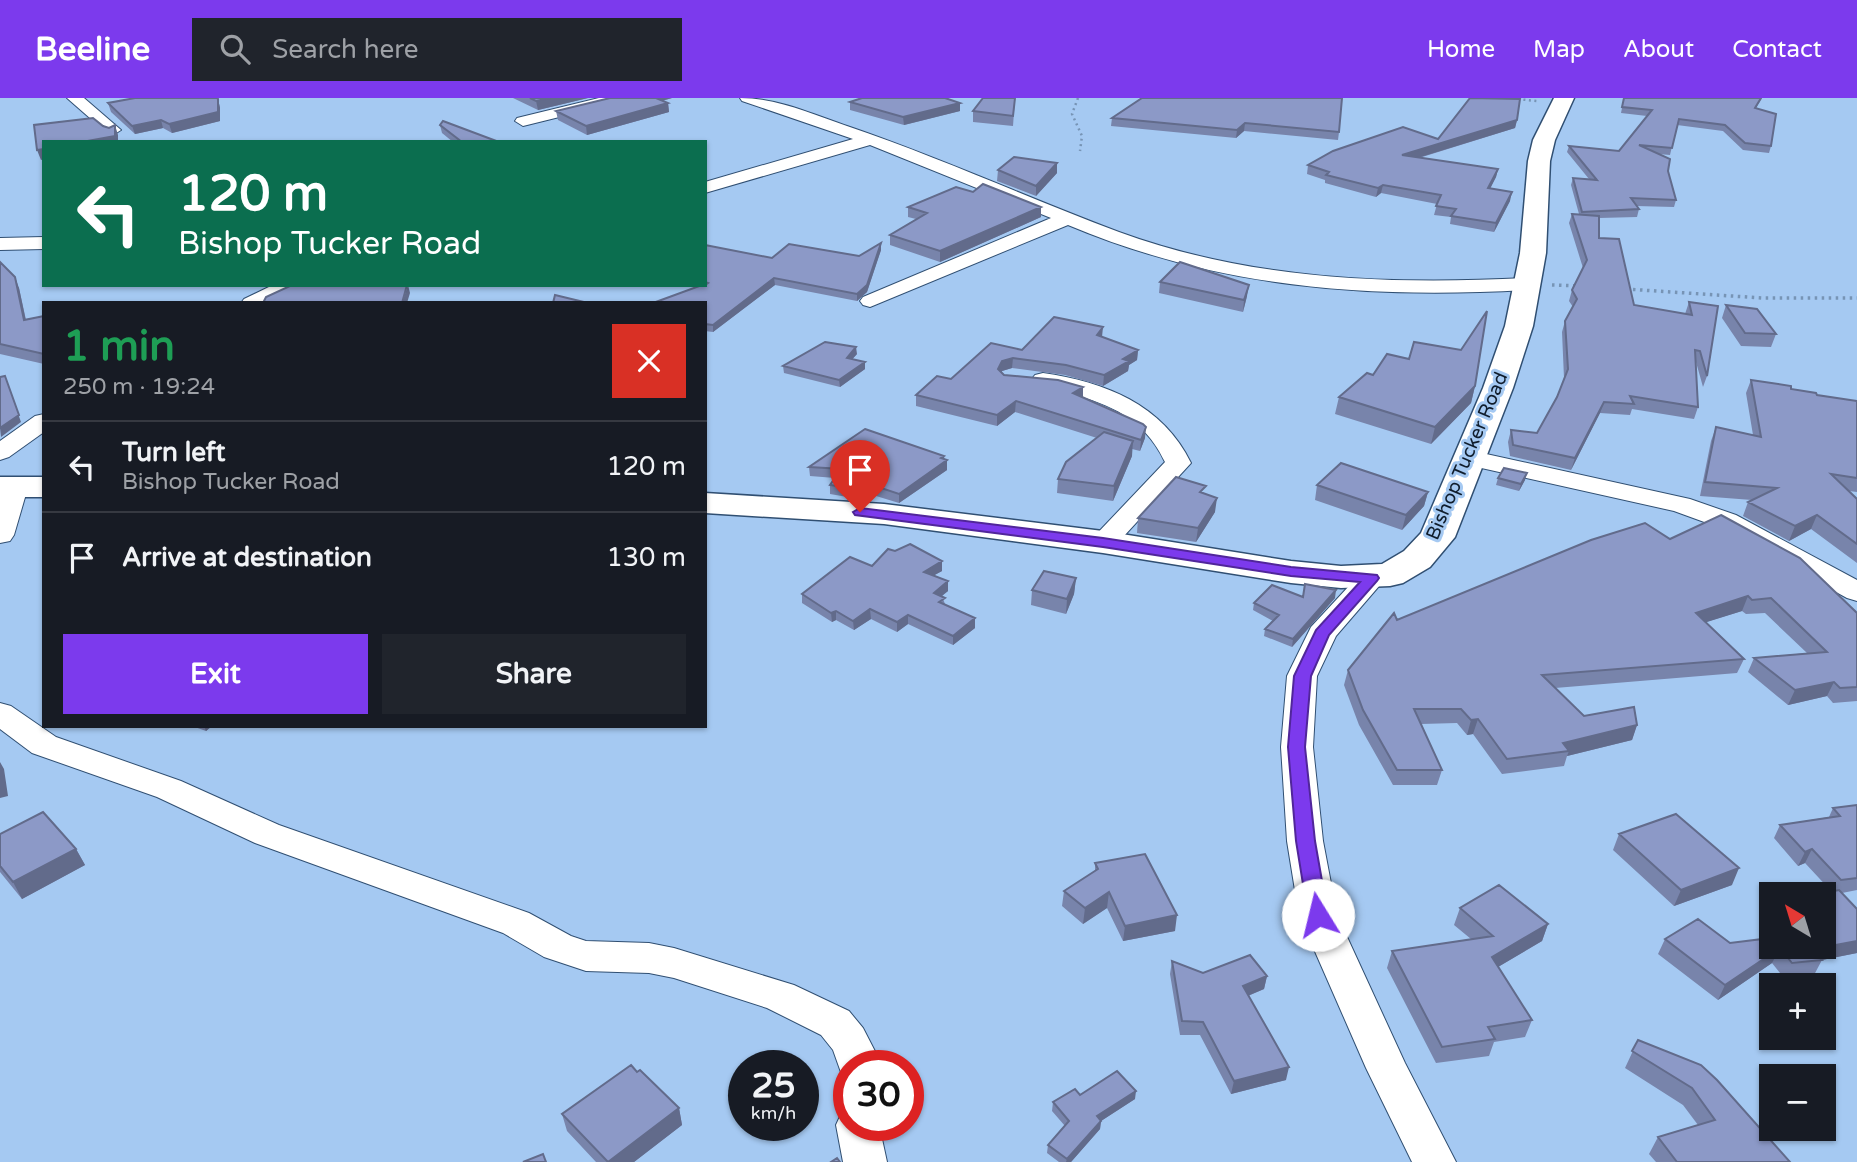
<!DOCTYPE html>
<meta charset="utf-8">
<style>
:root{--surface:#171b24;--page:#20242c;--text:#f1f3f6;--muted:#9ea1a6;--line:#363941;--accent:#7c3aed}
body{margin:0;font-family:"Varela Round",sans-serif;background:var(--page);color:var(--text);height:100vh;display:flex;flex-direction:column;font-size:26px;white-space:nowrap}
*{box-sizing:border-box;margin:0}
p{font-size:23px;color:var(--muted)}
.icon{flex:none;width:38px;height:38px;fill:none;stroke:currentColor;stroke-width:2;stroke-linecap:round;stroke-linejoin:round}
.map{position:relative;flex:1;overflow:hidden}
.panel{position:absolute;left:42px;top:203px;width:665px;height:427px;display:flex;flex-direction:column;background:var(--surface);border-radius:0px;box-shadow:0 2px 5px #0004}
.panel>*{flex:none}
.banner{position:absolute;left:42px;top:42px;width:665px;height:147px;border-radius:0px;box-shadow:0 2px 5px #0004;background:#0b6e4f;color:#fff;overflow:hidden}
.needle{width:46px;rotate:322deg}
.fabs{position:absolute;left:1759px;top:784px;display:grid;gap:14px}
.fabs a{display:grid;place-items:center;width:77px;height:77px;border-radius:0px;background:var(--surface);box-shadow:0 2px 5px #0004;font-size:35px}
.speed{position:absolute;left:728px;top:952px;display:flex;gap:14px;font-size:35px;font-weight:700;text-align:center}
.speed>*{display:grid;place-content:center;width:91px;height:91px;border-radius:50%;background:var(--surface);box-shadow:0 2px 5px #0004;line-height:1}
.speed small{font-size:18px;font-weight:400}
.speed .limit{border:10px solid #d22;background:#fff;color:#111}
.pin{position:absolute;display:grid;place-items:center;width:60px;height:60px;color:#fff;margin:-72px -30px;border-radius:50% 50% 50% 0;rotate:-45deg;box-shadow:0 0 7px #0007}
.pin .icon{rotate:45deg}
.me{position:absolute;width:77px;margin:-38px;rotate:351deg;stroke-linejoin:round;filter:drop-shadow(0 0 5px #0008)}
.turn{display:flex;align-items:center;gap:24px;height:147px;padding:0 21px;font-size:32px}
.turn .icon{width:91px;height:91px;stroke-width:2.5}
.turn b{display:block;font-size:49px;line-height:60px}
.round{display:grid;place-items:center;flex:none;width:74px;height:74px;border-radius:0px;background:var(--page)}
.headline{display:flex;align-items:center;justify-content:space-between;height:119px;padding:0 21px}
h1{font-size:42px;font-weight:700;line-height:52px;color:#1e9e55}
.button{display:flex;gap:14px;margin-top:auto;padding:14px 21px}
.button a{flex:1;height:80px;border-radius:0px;background:var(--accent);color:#fff;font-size:28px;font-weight:700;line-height:80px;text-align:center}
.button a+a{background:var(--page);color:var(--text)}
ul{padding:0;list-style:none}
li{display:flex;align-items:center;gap:21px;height:91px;padding:0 21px;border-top:2px solid var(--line)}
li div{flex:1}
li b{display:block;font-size:26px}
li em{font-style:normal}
header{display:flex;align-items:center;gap:42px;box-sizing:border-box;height:98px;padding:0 35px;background:var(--accent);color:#fff}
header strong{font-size:33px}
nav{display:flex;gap:38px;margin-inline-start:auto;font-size:24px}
.search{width:490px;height:63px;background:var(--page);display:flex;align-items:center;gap:18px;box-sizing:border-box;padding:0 24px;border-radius:0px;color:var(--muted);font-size:26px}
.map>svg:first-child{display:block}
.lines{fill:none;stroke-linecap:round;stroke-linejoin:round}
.minor-casing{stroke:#304f72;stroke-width:2}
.major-casing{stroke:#304f72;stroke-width:3}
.path-far1{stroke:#7794b5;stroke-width:2.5;stroke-dasharray:2 3.5;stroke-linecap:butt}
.path{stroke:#7794b5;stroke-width:3.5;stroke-dasharray:2.5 4.5;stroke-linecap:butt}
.minor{fill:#fff;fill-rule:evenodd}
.major{fill:#fff;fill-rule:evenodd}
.wall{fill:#7884ab}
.shaded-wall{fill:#626b8b}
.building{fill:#8c99c7;stroke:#626b8b;stroke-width:2}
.route{fill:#7c3aed;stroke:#51269a;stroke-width:2}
.labels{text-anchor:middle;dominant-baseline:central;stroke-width:6;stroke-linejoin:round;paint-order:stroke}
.street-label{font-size:19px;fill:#101d2c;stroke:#a5c9f2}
</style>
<header>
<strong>Beeline</strong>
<div class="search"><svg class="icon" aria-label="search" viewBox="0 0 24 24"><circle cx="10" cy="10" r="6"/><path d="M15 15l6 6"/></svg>Search here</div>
<nav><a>Home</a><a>Map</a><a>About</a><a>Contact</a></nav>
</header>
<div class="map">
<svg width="1857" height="1064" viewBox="0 0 1857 1064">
<rect width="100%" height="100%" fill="#a5c9f2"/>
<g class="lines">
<defs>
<path id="minor" d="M67,0H84L121,32L113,37L107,35Z
M599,0H626L624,3L523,28L515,23L517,20Z
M740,0C777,0 812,16 847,28C939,59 1028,100 1119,134C1251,182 1388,187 1527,180L1534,182L1537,186L1534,190L1527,192C1366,201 1218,190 1068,127L870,209L863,207L860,203L863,199L1051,120L870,47L705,95V84L853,41L742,3Z
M44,139V151L0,152V140Z
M273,187H301L298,191L269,205H241L244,201Z
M1043,275C1105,284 1162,306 1191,365L1113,450L1103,452L1093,450L1089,444L1165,364C1139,308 1088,300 1035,287L1031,282L1035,277Z
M44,316V334L9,359L0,362V343L35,318Z
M1468,352L1690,401L1736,417L1857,482V503L1847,500L1718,429L1674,413L1459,365L1455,360L1459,355Z
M15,381L24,383L28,389L14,437L10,443L0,445V395L6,383Z
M1372,471L1382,474L1386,480L1336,538L1317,578L1313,649L1323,743L1337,817L1405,965L1456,1064H1412L1366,970L1299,817L1287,743L1281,649L1287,578L1311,529L1362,474Z
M0,605L11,608L56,639L181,683L279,727L529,815L571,838L586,843L649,845L674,850L794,887L849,913L863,930L880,963L879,968H849V982L843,980L833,952L821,937L767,910L674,880L649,875L586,873L544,859L503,835L255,745L157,699L32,655L0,631Z
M849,1011V1027H879L887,1064H843L836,1027L842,1014Z"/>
<path id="major" d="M1554,0H1574L1555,42L1550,63L1546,155L1533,228L1513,290L1455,439L1430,469L1403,485L1390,488L1341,490L1291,485L1103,455L884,426L705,415V395L884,406L1103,433L1291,463L1341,468L1382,466L1404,453L1421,435L1483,290L1505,228L1520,155L1528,63L1533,42Z
M0,379H44V399H0Z"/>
</defs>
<!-- minor casing -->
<use href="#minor" class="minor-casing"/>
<!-- major casing -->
<use href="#major" class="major-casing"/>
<!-- path-far1 -->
<path class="path-far1" d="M1078,0L1072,16L1082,38L1080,53
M1507,0L1537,3"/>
<!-- path -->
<path class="path" d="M1552,187L1579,188
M1626,191L1762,200H1857"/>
<!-- minor -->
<use href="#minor" class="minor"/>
<!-- major -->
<use href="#major" class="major"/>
</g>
<!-- wall -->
<path class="wall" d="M513,0H588L538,12Z
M610,0H672L662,3L668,5L669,14L587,37L558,22L556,13Z
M1015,0L1013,28L973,24V13Z
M1142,0L1339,34L1338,42L1244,33L1236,40L1111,28L1112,20Z
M1624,0H1762L1756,10L1771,48L1769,55L1743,52L1723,33L1677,27L1670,57L1658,56L1668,73L1676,102L1674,109L1636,108L1639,111L1637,119L1599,120V140L1634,207L1685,216L1689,204L1707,278L1703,289L1696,264L1698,309L1694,321L1632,311L1630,317L1600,315L1571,372L1510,358L1508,344L1511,332L1537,335L1557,299L1564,280L1562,234L1565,223L1573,209L1569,203L1572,192L1583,170L1569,125L1572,116H1579L1571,87L1573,80L1589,81L1567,54L1569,48L1619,53L1647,18L1621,15Z
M218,1L220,10V23L172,35L163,30L135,36L111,14L108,5Z
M850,4L960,5V13L904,27L850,12Z
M1517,22L1515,30L1419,60L1498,71L1496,79L1490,90L1510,103L1494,134L1450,126L1451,119L1434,117L1437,106L1381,95L1376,99L1325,85V82L1307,76L1308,67L1438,41Z
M440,27L499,44H453L442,35Z
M1057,65V75L1036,98L997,83L998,72Z
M973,94L1041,119L940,164L890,147V137L916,121L908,119V109Z
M881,145V152L867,194L857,203L775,187L713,234L705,233V205L699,189L695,187H705V147L772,160L859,158Z
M0,164L19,190L26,222L44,218V266L0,256Z
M1160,184L1247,198L1243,214L1159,195Z
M1726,207L1776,236L1771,249L1741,248L1722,220Z
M1103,239L1138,252L1137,262L1129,267L1128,273L1103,288L1065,277L1012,270L1002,273L1001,275L1004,277L1083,300L1145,340L1140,353L1132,351V358L1113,403L1057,395L1058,381L1097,340L1015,314L997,328L916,308V297L951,281L1022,252Z
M857,256L852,261L865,264V271L840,289L784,275L783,268Z
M1373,277L1475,288L1471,305L1431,346L1335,316L1339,299Z
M1751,282L1817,297L1857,303V394L1849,393L1857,401V465L1811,431L1789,443L1743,418L1748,404L1752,402L1700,398L1711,343L1716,329L1753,337L1746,295Z
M944,358L947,372L899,405L863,394L859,401L830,396V387L835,380L810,378L809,369Z
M1498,380L1525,382L1519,393L1496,387Z
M1317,387L1428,394L1424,408L1402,432L1315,402Z
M1205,396L1215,414L1196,444L1137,435L1138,420Z
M1670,441L1857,515V603L1833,605L1827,598L1788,607L1748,574L1754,560L1807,555L1765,515L1746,516L1742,513L1706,524L1744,561L1737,575L1555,590L1584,618L1637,627L1632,642L1567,658L1564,668L1502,676L1473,636L1467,637L1457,625L1421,626L1442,672L1437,687H1393L1359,627L1344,587L1348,572L1397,522Z
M872,468L942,473L934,477L948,483V493L942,498L945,506L975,530L953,547L908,526L897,534L871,521L854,532L836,522L832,524L802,505V496Z
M1076,480L1074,496L1066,516L1031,507L1032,492Z
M1305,486L1335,500L1292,549L1264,538L1265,531L1273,523L1253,512L1254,505L1303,499Z
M192,628H212L206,633Z
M1857,707V792L1842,795L1857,811V855L1822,862L1814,877L1784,880L1772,865L1718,902L1658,856L1665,841L1730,845L1771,849H1824V796L1832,794L1805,765L1798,768L1774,740L1780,727L1829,719L1833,710Z
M0,736L76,751L85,767L22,801L0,774Z
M1619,736L1732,787L1674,808L1613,752Z
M1095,765L1175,833L1123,843L1107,810L1083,826L1062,808L1064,793L1095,773Z
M1771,807V824L1765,819Z
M1460,810L1548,826L1542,843L1498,869L1532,922L1525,939L1494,944L1489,958L1436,965L1387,870L1392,853L1471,841L1454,827Z
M1172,863L1203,875L1267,878L1264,891L1248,898L1286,982L1231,996L1200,937H1180L1170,876Z
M1638,942L1790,1064H1656L1649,1056L1658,1039L1698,1027L1683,1007L1625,970Z
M637,974L679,1010L682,1027L634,1064H596L567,1033L562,1016Z
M1080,997L1135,1001L1101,1023L1100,1031L1071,1064H1059L1047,1055L1048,1047L1065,1028L1052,1013L1053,1004Z"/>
<!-- shaded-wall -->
<path class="shaded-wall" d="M550,0H588L538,12L536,3Z
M650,0H672L650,6Z
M218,1L220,10V23L172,35L169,26Z
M668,5L669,14L587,37L586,28Z
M960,5V13L904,27L903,19Z
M161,22L163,30L135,36L132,28Z
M1517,22L1515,30L1401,65L1402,57Z
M1245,25L1244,33L1236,40L1237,32Z
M115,27L118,37V44H82Z
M44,51V61L41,62L37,52Z
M1057,65V75L1036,98V88Z
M1498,71L1496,79L1486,99L1488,90Z
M1383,87L1381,95L1376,99L1378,90Z
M1512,94L1510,103L1494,134L1496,125Z
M1041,109V119L940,164V153Z
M881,145V152L867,194L857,203V196Z
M15,179L19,190L28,233L24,222Z
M774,180L775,187L713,234V227Z
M408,187L410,195L407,205H402Z
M1249,187L1247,198L1243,214L1244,202Z
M1103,229L1102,239L1097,237Z
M856,249L857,256L847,267V260Z
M1138,252L1137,262L1129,267L1128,273L1103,288L1104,277L1123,261Z
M1013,260L1012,270L1002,273L998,282V271L1002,263Z
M865,264V271L840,289L839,282Z
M7,285L21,324L1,339L0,330Z
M1475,288L1471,305L1431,346L1435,329Z
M1083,289V300L1073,295Z
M1016,303L1015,314L997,328V317Z
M1604,304L1600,315L1571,372L1575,360Z
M1146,329L1145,340L1140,353L1141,342Z
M1133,343L1132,358L1113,403L1114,388Z
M944,358V364L947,362V372L899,405V396Z
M1527,375L1525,382L1519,393L1521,386Z
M863,384V394L859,401L858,391Z
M1428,394L1424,408L1402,432L1406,417Z
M1217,400L1215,414L1196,444L1198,430Z
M1817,417L1811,431L1789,443L1795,428Z
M942,463V473L924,483V474Z
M1076,480L1074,496L1066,516L1067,501Z
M948,483V493L934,504V495Z
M1336,492L1335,500L1292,549L1293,541Z
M1748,498L1742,513L1691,529L1696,515Z
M870,511L871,521L854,532L853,523Z
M836,513V522L832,524L831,515Z
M908,517V526L897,534V524Z
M975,520V530L953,547V538Z
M1834,584L1827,598L1788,607L1795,592Z
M1478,621L1473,636L1467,637L1471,622Z
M1637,627L1632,642L1567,658L1569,653L1563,645Z
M204,628H212L206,633Z
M0,664L4,671L8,698L0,700Z
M76,751L85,767L22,801L13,784Z
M1812,751L1805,765L1798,768L1805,754Z
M1739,770L1732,787L1674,808L1681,792Z
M1109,794L1107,810L1083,826L1085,810Z
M1177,817L1175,833L1123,843L1125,828Z
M1548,826L1542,843L1486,876L1492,859Z
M1857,843V855L1817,863L1825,849Z
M1780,850L1772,865L1718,902L1725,887Z
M1267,878L1264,891L1240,901L1243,888Z
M1289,969L1286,982L1231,996L1234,983Z
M1136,993L1135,1001L1101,1023L1100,1031L1071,1064H1066L1067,1061L1097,1018Z
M679,1010L682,1027L634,1064H608Z"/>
<!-- building -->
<path class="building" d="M135,0H217L218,1V14L169,26L161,22L132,28L108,5Z
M530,0H550L536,3Z
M610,0H656L668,5L586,28L556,13Z
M862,0H945L960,5L903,19L850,4Z
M983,0H1015L1013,18L973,13Z
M1142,0H1342L1339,34L1245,25L1237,32L1112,20Z
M1470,0L1520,1L1517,22L1402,57L1498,71L1488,90L1512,94L1496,125L1451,118L1456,111L1436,108L1441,97L1383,87L1378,90L1326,77L1329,74L1308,67L1333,53L1403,29L1438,41Z
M1624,0H1761L1755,10L1776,16L1771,48L1745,45L1725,27L1679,21L1672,50L1639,47L1670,61L1668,73L1676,102L1631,100L1639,111L1582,114L1573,80L1597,82L1569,48L1619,53L1652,12L1622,9Z
M93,20L103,28L109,30L115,27V38L82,44H44V51L37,52L34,27Z
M443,23L499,44H462L440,27Z
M1014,59L1057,65L1036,88L998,72Z
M983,86L1041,109L940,153L890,137L927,115L908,109L956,89L973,94Z
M1572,116L1599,118V140L1619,141L1634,207L1692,217L1689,204L1718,208L1707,278L1700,253L1695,252L1698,309L1630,298L1634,306L1604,304L1575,360L1513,347L1511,332L1537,335L1557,299L1568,271L1565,223L1577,201L1572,192L1587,162Z
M881,145L867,187L857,196L774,180L713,227L705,226V205H653L702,187H705L708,185L705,184V147L772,160L789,146L859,158Z
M0,164L15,179L24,222L44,218V256L0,246Z
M1180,164L1249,187L1244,202L1160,184Z
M292,187H407L402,205H263L266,199Z
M555,197L588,205H553Z
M1726,207L1757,211L1776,236L1745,235Z
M1487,213L1475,288L1435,329L1339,299L1367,275L1373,277L1387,256L1409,261L1414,244L1461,252Z
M1054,219L1103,229L1097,237L1138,252L1123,261L1129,263L1104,277L1066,267L1013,260L1002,263L998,271L1004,277L1058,282L1083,289L1073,295L1143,326L1146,329L1141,342L1016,303L997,317L916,297L937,278L951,281L991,245L1022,252Z
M825,244L856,249L847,260L865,264L839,282L783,268Z
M5,278L19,317L0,330V279Z
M1751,282L1791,288V291L1816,295L1817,297L1857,303V380L1831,376L1857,401V446L1817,417L1795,428L1748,404L1777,390L1705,384L1716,329L1761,339Z
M865,331L944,358L941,360L947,362L899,396L863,384L858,391L830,387L841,371L809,369Z
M1104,334L1133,343L1114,388L1058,381L1066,364Z
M1341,365L1428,394L1406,417L1317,387Z
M1504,370L1527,375L1521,386L1498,380Z
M1176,379L1206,388L1200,394L1217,400L1198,430L1138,420Z
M1721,417L1800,460L1857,515V589L1840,590L1834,584L1795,592L1754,560L1827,554L1771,500L1752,502L1748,498L1696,515L1744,561L1542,577L1584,618L1634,609L1637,627L1563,645L1569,653L1507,661L1478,621L1471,622L1461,611H1414L1442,672H1397L1363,612L1348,572L1394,515L1397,522L1591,442L1645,425L1670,441Z
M910,446L942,463L924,474L948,483L934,495L945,500L939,504L975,520L953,538L908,517L897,524L870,511L853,523L836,513L831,515L802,496L850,459L872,468L888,451L895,453Z
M1044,473L1076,480L1067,501L1032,492Z
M1305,486L1336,492L1293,541L1265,531L1279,517L1254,505L1272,487L1303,499Z
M1857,707V780L1841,782L1812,751L1805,754L1780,727L1840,718L1833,710Z
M43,714L76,751L13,784L0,768V736Z
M1676,716L1739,770L1681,792L1619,736Z
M1145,756L1177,817L1125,828L1109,794L1085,810L1064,793L1098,771L1095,765Z
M1499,787L1548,826L1492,859L1532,922L1488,929L1495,941L1442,949L1392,853L1493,838L1460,810Z
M1839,792L1857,811V843L1825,849L1824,848V796H1819Z
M1698,821L1730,845L1771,840V849H1811L1822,862L1792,865L1780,850L1725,887L1665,841Z
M1250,857L1267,878L1243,888L1289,969L1234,983L1203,924L1182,923L1172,863L1203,875Z
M1638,942L1701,967L1717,982L1790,1064H1677L1658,1039L1715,1022L1692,990L1632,953Z
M631,967L637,974L640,972L679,1010L608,1064L562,1016Z
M1117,973L1136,993L1097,1018L1101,1023L1067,1061L1048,1047L1069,1023L1053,1004L1075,991L1080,997Z
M543,1056L546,1064H523Z
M837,1060L840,1064H831Z"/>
<!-- route -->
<path class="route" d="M860,410L1103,440L1291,469L1377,477L1379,480L1377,483L1329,537L1311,578L1305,649L1315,743L1328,817L1325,822L1318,824L1311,822L1308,817L1296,743L1288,649L1294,578L1316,532L1360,484L1291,478L1103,449L855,417L853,414Z"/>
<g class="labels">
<!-- street labels -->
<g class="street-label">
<text transform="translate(1467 358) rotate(-67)">Bishop Tucker Road</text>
</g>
</g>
</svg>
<div class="fabs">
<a><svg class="needle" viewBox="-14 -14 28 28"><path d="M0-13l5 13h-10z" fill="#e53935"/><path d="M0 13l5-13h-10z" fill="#9ea1a6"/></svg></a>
<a>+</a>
<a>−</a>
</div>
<div class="speed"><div>25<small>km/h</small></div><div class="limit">30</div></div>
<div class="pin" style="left:860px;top:414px;background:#d93025"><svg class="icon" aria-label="arrive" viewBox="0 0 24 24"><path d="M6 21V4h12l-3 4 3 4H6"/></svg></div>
<svg class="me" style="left:1318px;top:817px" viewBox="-20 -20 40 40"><circle r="19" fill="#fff"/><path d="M0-13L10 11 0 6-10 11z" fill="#7c3aed"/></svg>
<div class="banner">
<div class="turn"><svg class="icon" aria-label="left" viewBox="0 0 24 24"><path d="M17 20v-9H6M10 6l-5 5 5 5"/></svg><div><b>120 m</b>Bishop Tucker Road</div></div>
</div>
<section class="panel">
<div class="headline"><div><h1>1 min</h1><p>250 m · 19:24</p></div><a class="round" style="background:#d93025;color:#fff"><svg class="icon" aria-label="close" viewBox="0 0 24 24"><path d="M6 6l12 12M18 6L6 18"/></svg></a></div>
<ul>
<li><svg class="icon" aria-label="left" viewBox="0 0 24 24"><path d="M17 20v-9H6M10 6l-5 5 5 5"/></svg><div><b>Turn left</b><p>Bishop Tucker Road</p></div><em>120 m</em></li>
<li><svg class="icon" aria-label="arrive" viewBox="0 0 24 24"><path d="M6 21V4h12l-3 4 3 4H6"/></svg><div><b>Arrive at destination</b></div><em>130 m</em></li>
</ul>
<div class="button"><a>Exit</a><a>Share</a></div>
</section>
</div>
